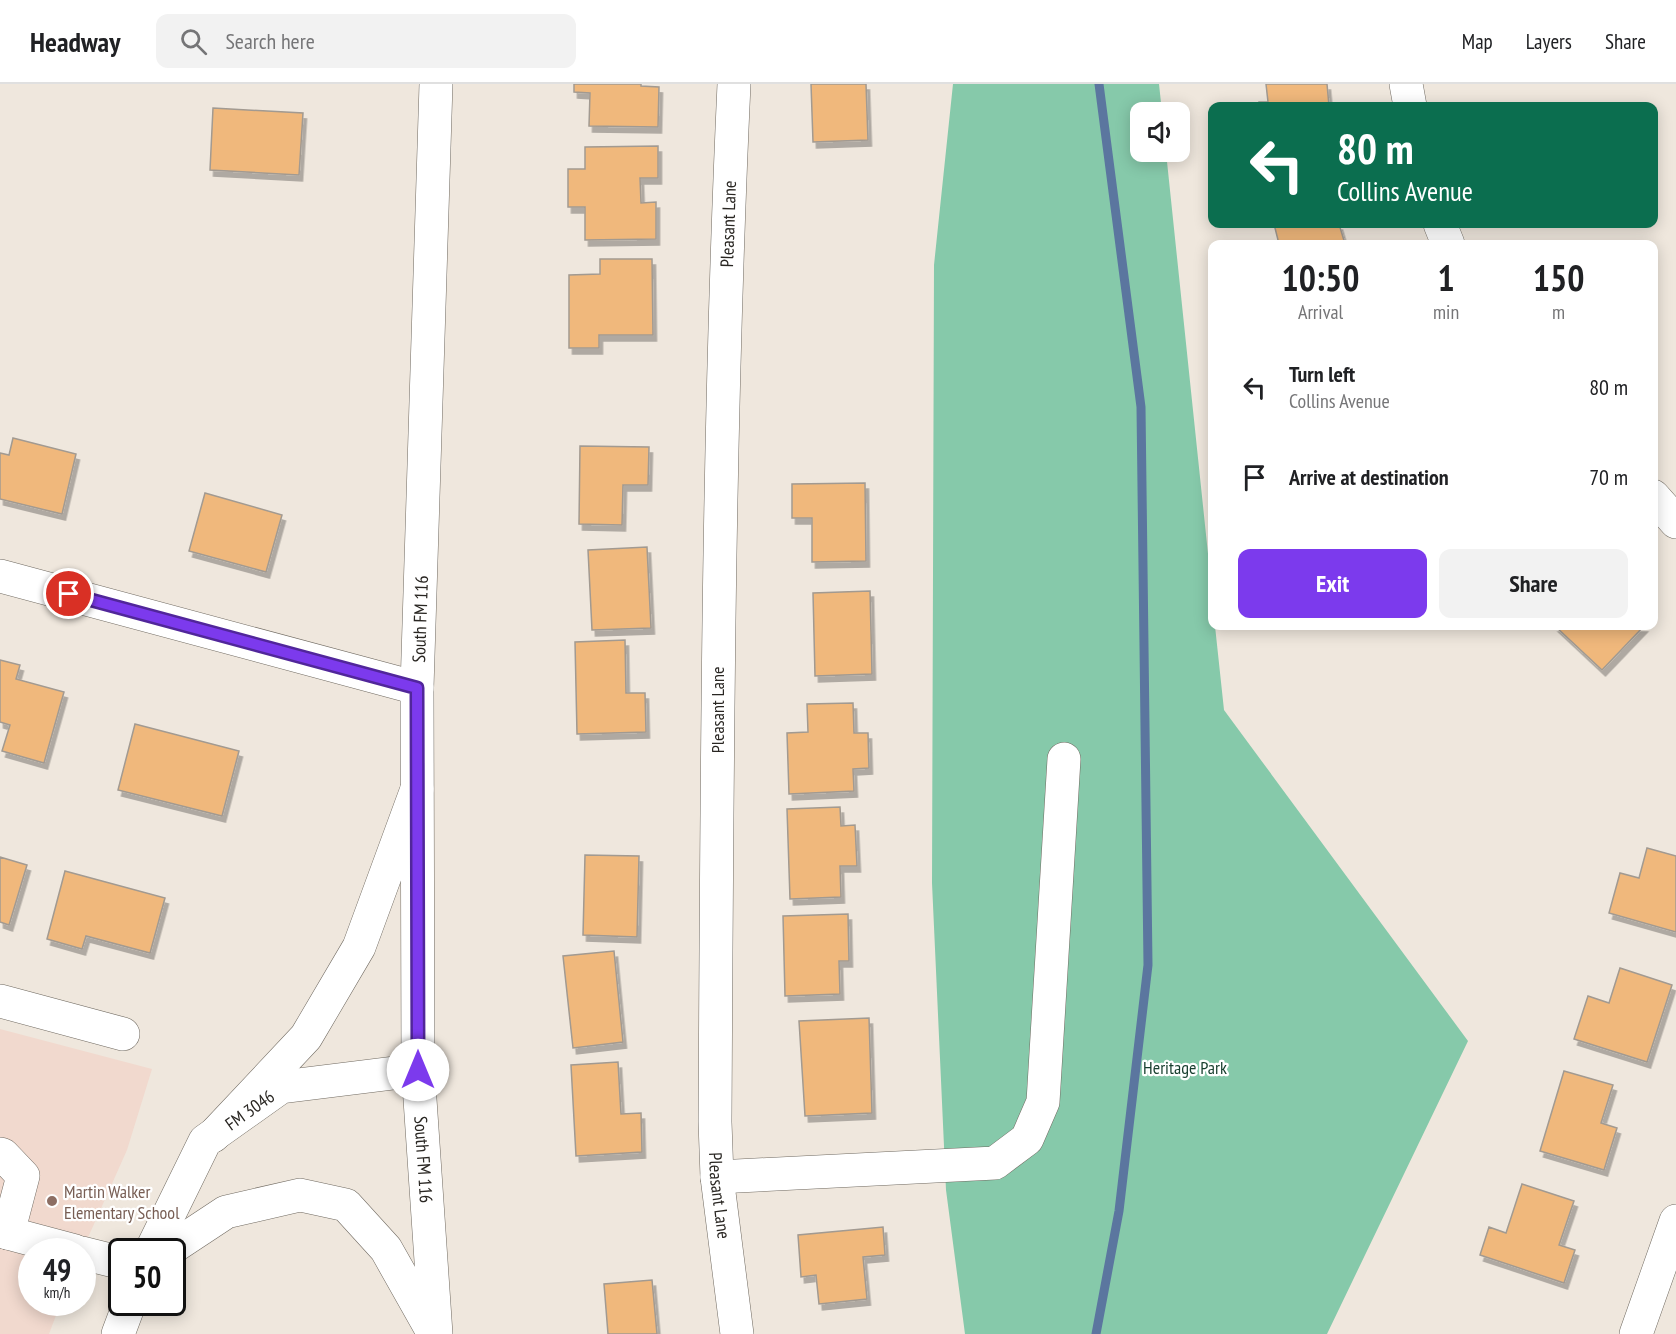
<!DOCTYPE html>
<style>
:root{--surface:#fff;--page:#f2f2f2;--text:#202124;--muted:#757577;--line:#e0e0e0;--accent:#7c3aed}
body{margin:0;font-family:"PT Sans Narrow",sans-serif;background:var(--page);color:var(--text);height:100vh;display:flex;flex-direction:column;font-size:22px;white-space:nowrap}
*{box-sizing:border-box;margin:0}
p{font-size:20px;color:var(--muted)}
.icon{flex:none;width:33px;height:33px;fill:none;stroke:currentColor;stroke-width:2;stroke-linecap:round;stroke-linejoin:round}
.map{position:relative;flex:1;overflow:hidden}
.side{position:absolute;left:1208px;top:156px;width:450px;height:390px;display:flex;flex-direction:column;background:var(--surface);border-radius:12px;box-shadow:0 3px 15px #0003}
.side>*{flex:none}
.hud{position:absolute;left:1208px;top:18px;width:450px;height:126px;border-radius:12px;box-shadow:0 3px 15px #0003;background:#0b6e4f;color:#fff;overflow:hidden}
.fabs{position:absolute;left:1130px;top:18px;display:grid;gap:12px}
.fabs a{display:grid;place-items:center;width:60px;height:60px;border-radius:12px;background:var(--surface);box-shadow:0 3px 15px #0003;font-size:30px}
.speed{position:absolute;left:18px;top:1154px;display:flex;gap:12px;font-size:30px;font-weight:700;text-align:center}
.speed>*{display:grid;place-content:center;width:78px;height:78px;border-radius:50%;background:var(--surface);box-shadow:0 3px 15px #0003;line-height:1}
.speed small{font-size:15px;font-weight:400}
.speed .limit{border:3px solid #111;border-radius:9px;background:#fff;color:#111}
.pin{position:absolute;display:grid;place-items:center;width:51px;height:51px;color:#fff;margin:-26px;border:3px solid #fff;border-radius:50%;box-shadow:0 2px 6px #0007}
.me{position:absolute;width:66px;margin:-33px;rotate:0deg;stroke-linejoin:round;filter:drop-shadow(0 0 4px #0008)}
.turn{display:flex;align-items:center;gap:21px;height:126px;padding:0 30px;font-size:27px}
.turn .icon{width:78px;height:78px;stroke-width:2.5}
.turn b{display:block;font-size:42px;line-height:51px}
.eta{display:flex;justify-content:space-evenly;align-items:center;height:102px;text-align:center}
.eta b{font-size:36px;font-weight:700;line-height:42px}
.primary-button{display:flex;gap:12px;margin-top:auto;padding:12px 30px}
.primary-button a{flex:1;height:69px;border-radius:12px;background:var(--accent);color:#fff;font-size:24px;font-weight:700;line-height:69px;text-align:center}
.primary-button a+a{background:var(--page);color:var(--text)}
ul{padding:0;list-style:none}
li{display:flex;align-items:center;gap:18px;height:90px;padding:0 30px}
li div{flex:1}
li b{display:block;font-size:22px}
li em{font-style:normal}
header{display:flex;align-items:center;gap:36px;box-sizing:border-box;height:84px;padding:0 30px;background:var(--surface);border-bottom:2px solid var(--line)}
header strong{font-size:28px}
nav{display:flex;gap:33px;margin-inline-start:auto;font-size:21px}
.search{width:420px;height:54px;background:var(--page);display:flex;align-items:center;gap:15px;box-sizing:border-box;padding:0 21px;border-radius:12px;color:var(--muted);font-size:22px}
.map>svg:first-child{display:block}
.education{fill:#f1d9ce}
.green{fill:#86c9aa}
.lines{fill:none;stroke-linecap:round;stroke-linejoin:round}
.stream{stroke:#5b769f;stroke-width:9}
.building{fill:#f0b87b;stroke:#a29a91;stroke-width:1.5;filter:url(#shadow)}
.minor-casing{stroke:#706a61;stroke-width:34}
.major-casing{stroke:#706a61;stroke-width:34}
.minor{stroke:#fff;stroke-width:33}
.major{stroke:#fff;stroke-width:33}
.route-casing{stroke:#51269a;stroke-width:15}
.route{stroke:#7c3aed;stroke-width:10}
.education-dot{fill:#8d6e63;stroke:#fff;stroke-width:2}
.labels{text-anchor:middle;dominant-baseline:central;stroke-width:4.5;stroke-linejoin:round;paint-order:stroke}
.street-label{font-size:18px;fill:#292622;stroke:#fff}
.park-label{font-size:18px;fill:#173e2e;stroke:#fff}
.education-label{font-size:18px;fill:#785e54;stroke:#fff;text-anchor:start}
</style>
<header>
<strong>Headway</strong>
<div class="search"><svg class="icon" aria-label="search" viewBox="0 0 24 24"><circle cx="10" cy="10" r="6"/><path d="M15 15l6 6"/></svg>Search here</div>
<nav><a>Map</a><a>Layers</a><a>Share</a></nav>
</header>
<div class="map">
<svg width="1676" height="1250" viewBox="0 0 1676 1250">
<defs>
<filter id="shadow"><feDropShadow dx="3.5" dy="6" stdDeviation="0" flood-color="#0004"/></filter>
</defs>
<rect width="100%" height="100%" fill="#efe7dd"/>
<!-- education -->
<path class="education" d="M0,945L152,985L127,1066L82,1167H32V1218H61L49,1250H0Z"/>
<!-- green -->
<path class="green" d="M953,0H1159L1162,28H1140V68H1166L1212,508V542H1215L1224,626L1468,957L1327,1250H965L946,1106L932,799L934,181Z"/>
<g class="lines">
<!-- stream -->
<path class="stream" d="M1096,1250L1119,1127L1148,881L1141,323L1099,0"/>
</g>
<!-- building -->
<path class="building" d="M574,0H641V2L659,3L658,43L589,42L590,9L574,8Z
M811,0H866L868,56L813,58Z
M1266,0H1327L1329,22H1259V18H1268Z
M213,24L303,29L299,91L210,86Z
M658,62V94H640L641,119L656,118V155L585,156V123H568V85H585V63Z
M1274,140H1339L1345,160H1291L1290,159L1279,160Z
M600,175H652L653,251H599V264H569V191L600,190Z
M13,354L76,370L62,430L0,415V369L9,371Z
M580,362L649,363L648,401H623L622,441L579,440Z
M865,399L866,477L812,478V434H792V400Z
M205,409L282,431L266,488L189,467Z
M647,463L651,544L592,546L588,466Z
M870,507L872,590L815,592L813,509Z
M1555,542H1644L1602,586Z
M625,556L626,609H645L646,648L577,650L575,558Z
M0,576L20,581L16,595L64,608L44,679L2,667L10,641L0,638Z
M853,619L854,649H868L869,684L853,685L854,707L789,710L787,649L808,648L807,620Z
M135,640L239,667L222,732L118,706Z
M840,723L841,742L855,741L857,782H840L841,813L790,815L787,725Z
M1647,764L1676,772V848L1609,829L1620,789L1639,794Z
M585,771L639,772L637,853L583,851Z
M0,773L27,781L9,841L0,838Z
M65,787L165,814L150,869L86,852L82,865L47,855Z
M848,830L849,877H839L840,910L785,912L783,832Z
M614,867L623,958L573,964L563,872Z
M1620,884L1672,901L1647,978L1574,955L1588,912L1609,919Z
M869,934L872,1029L805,1032L799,937Z
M618,978L621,1030L641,1029L642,1068L576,1072L571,981Z
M1564,987L1613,1001L1601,1039L1617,1044L1604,1086L1540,1067Z
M1522,1100L1574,1117L1559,1161L1575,1166L1564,1199L1480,1171L1489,1143L1506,1149Z
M883,1143L885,1171L863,1173L867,1215L819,1220L816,1191L801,1193L798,1151Z
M652,1196L657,1250H608L604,1200Z"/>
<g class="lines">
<defs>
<g id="minor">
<path id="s1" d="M734,0C718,346 717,692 715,1038L717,1093L737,1250"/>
<path d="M1406,0L1410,22"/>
<path d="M1440,140L1448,160"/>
<path d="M1653,412L1676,438"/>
<path d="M0,492L417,604"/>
<path d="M0,917L123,950"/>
<path d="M213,1052L306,953L359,863L417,705"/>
<path d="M0,1070L3,1071L23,1092L8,1149"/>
<path d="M717,1093L995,1079L1027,1055L1043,1018L1064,675"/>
<path d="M0,1147L75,1167"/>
<path id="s2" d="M151,1167L205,1057L281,1003L418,986"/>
<path d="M167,1167L226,1128L300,1111L346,1121L386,1165L434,1250"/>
<path d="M82,1169L122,1179"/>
<path d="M118,1250L130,1218"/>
<path d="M1636,1250L1676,1137"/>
</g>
<g id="major">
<path id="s3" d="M436,0L417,604L418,986L436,1250"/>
</g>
</defs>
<!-- minor casing -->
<use href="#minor" class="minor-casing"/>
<!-- major casing -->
<use href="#major" class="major-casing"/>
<!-- minor -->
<use href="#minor" class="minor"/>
<!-- major -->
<use href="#major" class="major"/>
</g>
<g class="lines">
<defs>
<path id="route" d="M69,510L417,604L418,986"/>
</defs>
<!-- route casing -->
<use href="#route" class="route-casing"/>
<!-- route -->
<use href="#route" class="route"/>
</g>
<!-- markers -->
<circle class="education-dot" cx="52" cy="1117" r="6"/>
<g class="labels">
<!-- street labels -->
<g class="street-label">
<text transform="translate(728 140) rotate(-88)">Pleasant Lane</text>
<text transform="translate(420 535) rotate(-88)">South FM 116</text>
<text transform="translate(717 626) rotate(-90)">Pleasant Lane</text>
<text stroke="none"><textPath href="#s2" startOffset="177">FM 3046</textPath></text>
<text stroke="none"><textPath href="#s3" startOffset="1076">South FM 116</textPath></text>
<text stroke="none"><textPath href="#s1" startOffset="1112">Pleasant Lane</textPath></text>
</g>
<!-- park labels -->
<g class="park-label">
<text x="1185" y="983">Heritage Park</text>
</g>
<!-- education labels -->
<g class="education-label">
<text x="64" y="1107">Martin Walker<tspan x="64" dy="21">Elementary School</tspan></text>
</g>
</g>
</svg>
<div class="fabs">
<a><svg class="icon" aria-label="sound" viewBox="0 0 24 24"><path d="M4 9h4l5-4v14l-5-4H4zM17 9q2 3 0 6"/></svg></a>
</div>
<div class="speed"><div>49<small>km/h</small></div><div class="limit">50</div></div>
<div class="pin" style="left:69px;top:510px;background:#d93025"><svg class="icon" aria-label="arrive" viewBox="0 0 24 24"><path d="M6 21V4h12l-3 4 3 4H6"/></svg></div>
<svg class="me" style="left:418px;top:986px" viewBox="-20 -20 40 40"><circle r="19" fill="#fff"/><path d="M0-13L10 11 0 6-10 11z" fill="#7c3aed"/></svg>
<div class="hud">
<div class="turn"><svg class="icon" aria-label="left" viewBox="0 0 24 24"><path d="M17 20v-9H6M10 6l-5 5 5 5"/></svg><div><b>80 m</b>Collins Avenue</div></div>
</div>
<section class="side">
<div class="eta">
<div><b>10:50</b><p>Arrival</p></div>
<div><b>1</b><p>min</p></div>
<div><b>150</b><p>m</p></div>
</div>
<ul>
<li><svg class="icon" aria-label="left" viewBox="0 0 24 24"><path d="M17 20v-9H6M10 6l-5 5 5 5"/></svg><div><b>Turn left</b><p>Collins Avenue</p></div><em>80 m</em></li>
<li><svg class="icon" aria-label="arrive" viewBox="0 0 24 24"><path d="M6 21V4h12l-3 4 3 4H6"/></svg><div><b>Arrive at destination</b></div><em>70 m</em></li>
</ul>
<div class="primary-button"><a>Exit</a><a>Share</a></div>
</section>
</div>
